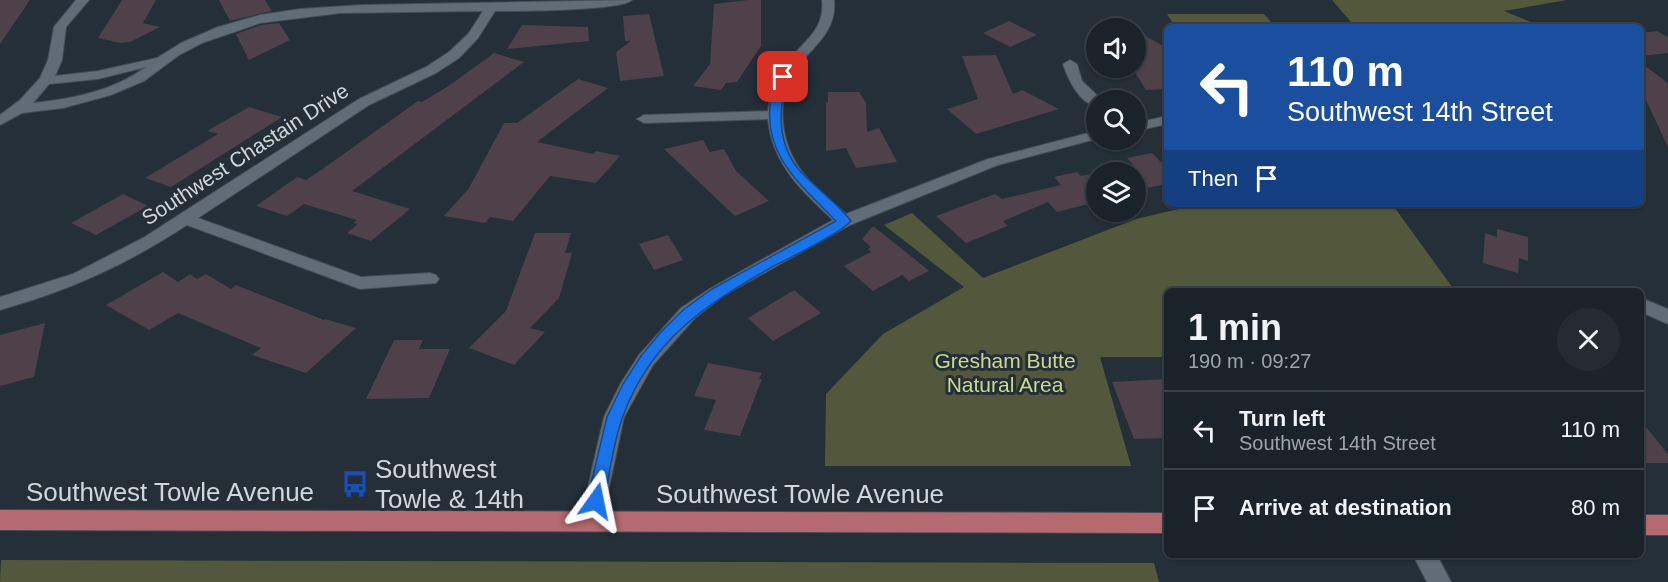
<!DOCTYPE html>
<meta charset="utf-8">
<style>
:root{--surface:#1b232a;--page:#242b32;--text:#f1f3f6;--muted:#a0a4a8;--line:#394047}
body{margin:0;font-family:Arial,sans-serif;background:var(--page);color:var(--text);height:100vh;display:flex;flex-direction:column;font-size:22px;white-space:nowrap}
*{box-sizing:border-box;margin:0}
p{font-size:20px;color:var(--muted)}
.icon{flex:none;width:33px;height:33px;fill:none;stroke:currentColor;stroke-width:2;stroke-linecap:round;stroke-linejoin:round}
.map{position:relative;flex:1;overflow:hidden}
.side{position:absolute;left:1164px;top:288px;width:480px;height:270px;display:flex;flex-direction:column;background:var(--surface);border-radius:9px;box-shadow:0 2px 4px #0004,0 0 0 2px var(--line)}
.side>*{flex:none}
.guide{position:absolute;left:1164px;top:24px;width:480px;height:183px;border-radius:9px;box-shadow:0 2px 4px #0004,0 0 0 2px var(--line);background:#1a4fa0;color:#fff;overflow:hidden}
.fabs{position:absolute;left:1086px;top:18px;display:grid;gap:12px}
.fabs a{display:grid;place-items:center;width:60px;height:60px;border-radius:50%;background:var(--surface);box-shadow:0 2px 4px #0004,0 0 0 2px var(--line);font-size:30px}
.pin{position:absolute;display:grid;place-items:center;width:51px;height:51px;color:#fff;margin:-26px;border-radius:12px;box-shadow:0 3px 9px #0006}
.me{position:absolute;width:66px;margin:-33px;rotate:12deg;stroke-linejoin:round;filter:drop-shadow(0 0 4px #0008)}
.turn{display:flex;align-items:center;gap:21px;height:126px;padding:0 24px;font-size:27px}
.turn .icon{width:78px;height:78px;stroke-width:2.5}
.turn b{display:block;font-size:42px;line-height:51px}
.then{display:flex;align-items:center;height:57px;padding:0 24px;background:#0003;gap:12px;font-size:22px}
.round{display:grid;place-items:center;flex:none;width:63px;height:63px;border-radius:32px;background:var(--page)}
.summary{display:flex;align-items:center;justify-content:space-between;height:102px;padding:0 24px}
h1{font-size:36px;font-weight:800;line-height:45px}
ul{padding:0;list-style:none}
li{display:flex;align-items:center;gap:18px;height:78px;padding:0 24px;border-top:2px solid var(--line)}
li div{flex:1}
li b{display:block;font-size:22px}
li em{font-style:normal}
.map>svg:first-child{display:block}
.green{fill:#53583c}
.building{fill:#4e414a}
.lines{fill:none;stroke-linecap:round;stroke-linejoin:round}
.minor-casing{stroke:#434c54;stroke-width:2}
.major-casing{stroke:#434c54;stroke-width:2}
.minor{fill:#606c76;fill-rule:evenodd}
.major{fill:#b56a71;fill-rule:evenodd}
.route{fill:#1a73e8;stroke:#114b97;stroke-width:1.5}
.labels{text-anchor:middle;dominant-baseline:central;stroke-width:6;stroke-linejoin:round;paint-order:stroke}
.street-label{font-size:21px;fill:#cfd6dc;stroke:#242f38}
.park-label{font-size:21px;fill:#cdd88e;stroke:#242f38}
.near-poi-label{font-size:26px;fill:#cfd6dc;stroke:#242f38;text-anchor:start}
.near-street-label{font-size:26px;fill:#cfd6dc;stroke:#242f38}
</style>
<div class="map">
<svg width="1668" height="582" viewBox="0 0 1668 582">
<rect width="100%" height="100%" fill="#242f38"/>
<!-- green -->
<path class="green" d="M1332,0H1567L1504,11L1543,27H1175L1167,14H1264L1271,22H1351Z
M1200,204H1392L1455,291H1167V357H1100L1131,466H825L826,394L883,334L964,287L884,225L912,213L983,278L1136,219Z
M1,560L1154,563L1159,582H0Z"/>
<!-- building -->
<path class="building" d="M0,0H30L0,44Z
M122,0H156L143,23L160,27L130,42L120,43L98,38Z
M219,0H265L272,11L230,21Z
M748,0H761V46L737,82L726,83L721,90L693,86L710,64L714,4Z
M649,14L664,76L620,81L616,52L631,41H625L623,16Z
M1009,21L1037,35L1010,47L983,33Z
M279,23L290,40L249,60L236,34L261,25Z
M522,25L588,27L589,41L507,49Z
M1136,31L1167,48V89L1146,90L1136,74Z
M1657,31L1668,37V53L1641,56V33Z
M494,53L524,62L352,191L410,209L371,241L347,233L358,224L353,223L357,220L304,204L287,216L256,206L297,177L306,180L324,168L418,101L422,102L450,85Z
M996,55L1013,94L1022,90L1059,109L976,134L947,109L978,99L962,56Z
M1641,63L1668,83V147L1645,98L1641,95Z
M578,79L608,88L537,142L593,154L596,151L620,156L596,183L550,176L513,221L490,217L485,223L444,216L469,188L504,123H517Z
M828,92H859L866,103L867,132L879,128L897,162L856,168L846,148L826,151V102H828Z
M249,107L282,117L171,187L145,178L218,134L207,131Z
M703,140L710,152L724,149L736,171L769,201L735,216L664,149Z
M1152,153L1167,168V184L1136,190V172H1101L1134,166L1127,158Z
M1077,172L1081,176L1096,173V202L1057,212L1048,202L1003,221L1008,226L966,243L936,216L995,194L1002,199L1061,185L1054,177Z
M123,194L148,206L96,235L71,223Z
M873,226L922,265L929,271L909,281L902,275L873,291L844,266L871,252L868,249L871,247L862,239Z
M1497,229L1528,237V261L1519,258L1518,273L1483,263L1485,233L1497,237Z
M535,233H571L565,253H572L559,298L530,328L545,332L514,365L469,348L506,311Z
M668,235L683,260L654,270L639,244Z
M163,272L178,282L190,274L197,279L206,274L231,289L236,285L324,320L325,319L356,328L306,373L252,355L261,348L178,313L149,330L106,305Z
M794,290L821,313L773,341L748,318Z
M45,323L34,377L0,386V335Z
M394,340H423L419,349H450L429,398L366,399Z
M708,363L762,373L759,379H762L740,436L704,430L716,400L694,396Z
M1167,379V438L1134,439L1112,382Z
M1641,421L1668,454V463H1641Z"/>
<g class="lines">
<defs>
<path id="minor" d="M76,0H89L66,27L62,60L55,76L98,71L157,58L181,43L218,27L260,15L300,9L361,5L632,0C619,11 517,11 495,11L478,38L459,58L436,73L369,105L198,218L361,277L430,273L436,275L439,279L436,283L360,289L187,225C126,265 70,290 0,310V297L73,274L143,238L359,99L426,67L449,52L469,33L483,11L341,13L260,23L202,43L179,55L144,81L111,95L63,108L22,113L0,125V115L20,100L40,78L48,60L54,27ZM146,67C113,91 72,99 33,103L49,84L98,79Z
M822,0H834C837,28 818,43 801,62C775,92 778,138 800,169C813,187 831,200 846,214L988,159L1096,131V139L998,165L850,225L723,296L695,318L653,365L624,417L602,521L599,528L591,531L583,528L580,521L604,417L621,383L639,355L681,308L711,288L833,220C802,191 772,164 768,119L644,123L637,119L644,115L768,111C770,91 777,75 790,59C806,39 825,29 822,0Z
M1070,60L1077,64L1082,81L1102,100H1096V106C1079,103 1068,79 1063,64Z
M1167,116V124L1136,131V123Z
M1641,298L1668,309V324L1641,312Z
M1413,555H1437L1451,582H1427Z"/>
<path id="major" d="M0,510L1167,513V533L0,530Z
M1641,515H1668V535H1641Z"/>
</defs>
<!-- minor casing -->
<use href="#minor" class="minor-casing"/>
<!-- major casing -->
<use href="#major" class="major-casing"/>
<!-- minor -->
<use href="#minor" class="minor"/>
<!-- major -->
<use href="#major" class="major"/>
</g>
<!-- route -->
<path class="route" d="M783,74L789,77C777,108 777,147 802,173C817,189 837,203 851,221C840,234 789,258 772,267C705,305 651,340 623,416C613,442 610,473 604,501L602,506L596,508L590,506L587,501L607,417L623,384L641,356L661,332L683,310L712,289L836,221C801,185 761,154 771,98C773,90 776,77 783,74Z"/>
<!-- icons -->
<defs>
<symbol id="bus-bare" viewBox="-9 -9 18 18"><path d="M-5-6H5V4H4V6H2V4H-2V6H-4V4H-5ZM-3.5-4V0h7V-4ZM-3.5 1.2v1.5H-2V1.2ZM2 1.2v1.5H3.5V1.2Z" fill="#1a4fb4" stroke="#242f38" stroke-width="2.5" paint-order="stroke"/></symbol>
</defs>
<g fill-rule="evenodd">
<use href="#bus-bare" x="336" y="465" width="38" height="38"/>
</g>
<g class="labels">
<!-- street labels -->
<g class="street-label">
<text transform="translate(245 154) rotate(-33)">Southwest Chastain Drive</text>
</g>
<!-- park labels -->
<g class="park-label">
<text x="1005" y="360">Gresham Butte<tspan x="1005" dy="24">Natural Area</tspan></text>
</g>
<!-- near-poi labels -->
<g class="near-poi-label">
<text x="375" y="469">Southwest<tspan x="375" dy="30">Towle &amp; 14th</tspan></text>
</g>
<!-- near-street labels -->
<g class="near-street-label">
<text x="170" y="492">Southwest Towle Avenue</text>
<text x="800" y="494">Southwest Towle Avenue</text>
</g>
</g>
</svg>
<div class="fabs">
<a><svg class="icon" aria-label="sound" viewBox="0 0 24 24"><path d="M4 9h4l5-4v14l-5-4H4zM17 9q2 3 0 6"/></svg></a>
<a><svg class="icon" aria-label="search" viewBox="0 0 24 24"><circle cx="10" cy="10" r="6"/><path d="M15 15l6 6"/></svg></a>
<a><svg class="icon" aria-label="layers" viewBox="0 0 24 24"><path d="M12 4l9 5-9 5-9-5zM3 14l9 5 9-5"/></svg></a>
</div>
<div class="pin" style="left:783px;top:77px;background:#d93025"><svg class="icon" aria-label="arrive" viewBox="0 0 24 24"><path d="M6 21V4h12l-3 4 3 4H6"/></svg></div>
<svg class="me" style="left:596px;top:501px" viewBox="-20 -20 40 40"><path d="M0-17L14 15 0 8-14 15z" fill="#1a73e8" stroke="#fff" stroke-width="4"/></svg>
<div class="guide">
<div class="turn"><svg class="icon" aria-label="left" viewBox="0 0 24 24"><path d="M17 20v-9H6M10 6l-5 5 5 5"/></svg><div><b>110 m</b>Southwest 14th Street</div></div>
<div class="then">Then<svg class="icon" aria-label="arrive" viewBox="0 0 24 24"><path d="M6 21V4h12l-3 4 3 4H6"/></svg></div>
</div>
<section class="side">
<div class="summary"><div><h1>1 min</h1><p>190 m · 09:27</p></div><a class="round"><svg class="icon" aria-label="close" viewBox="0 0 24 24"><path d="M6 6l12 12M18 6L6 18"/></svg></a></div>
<ul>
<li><svg class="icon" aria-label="left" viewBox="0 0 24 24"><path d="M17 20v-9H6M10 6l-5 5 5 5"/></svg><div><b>Turn left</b><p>Southwest 14th Street</p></div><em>110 m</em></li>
<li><svg class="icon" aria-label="arrive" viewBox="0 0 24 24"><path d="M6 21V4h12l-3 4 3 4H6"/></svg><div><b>Arrive at destination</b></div><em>80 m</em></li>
</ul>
</section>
</div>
